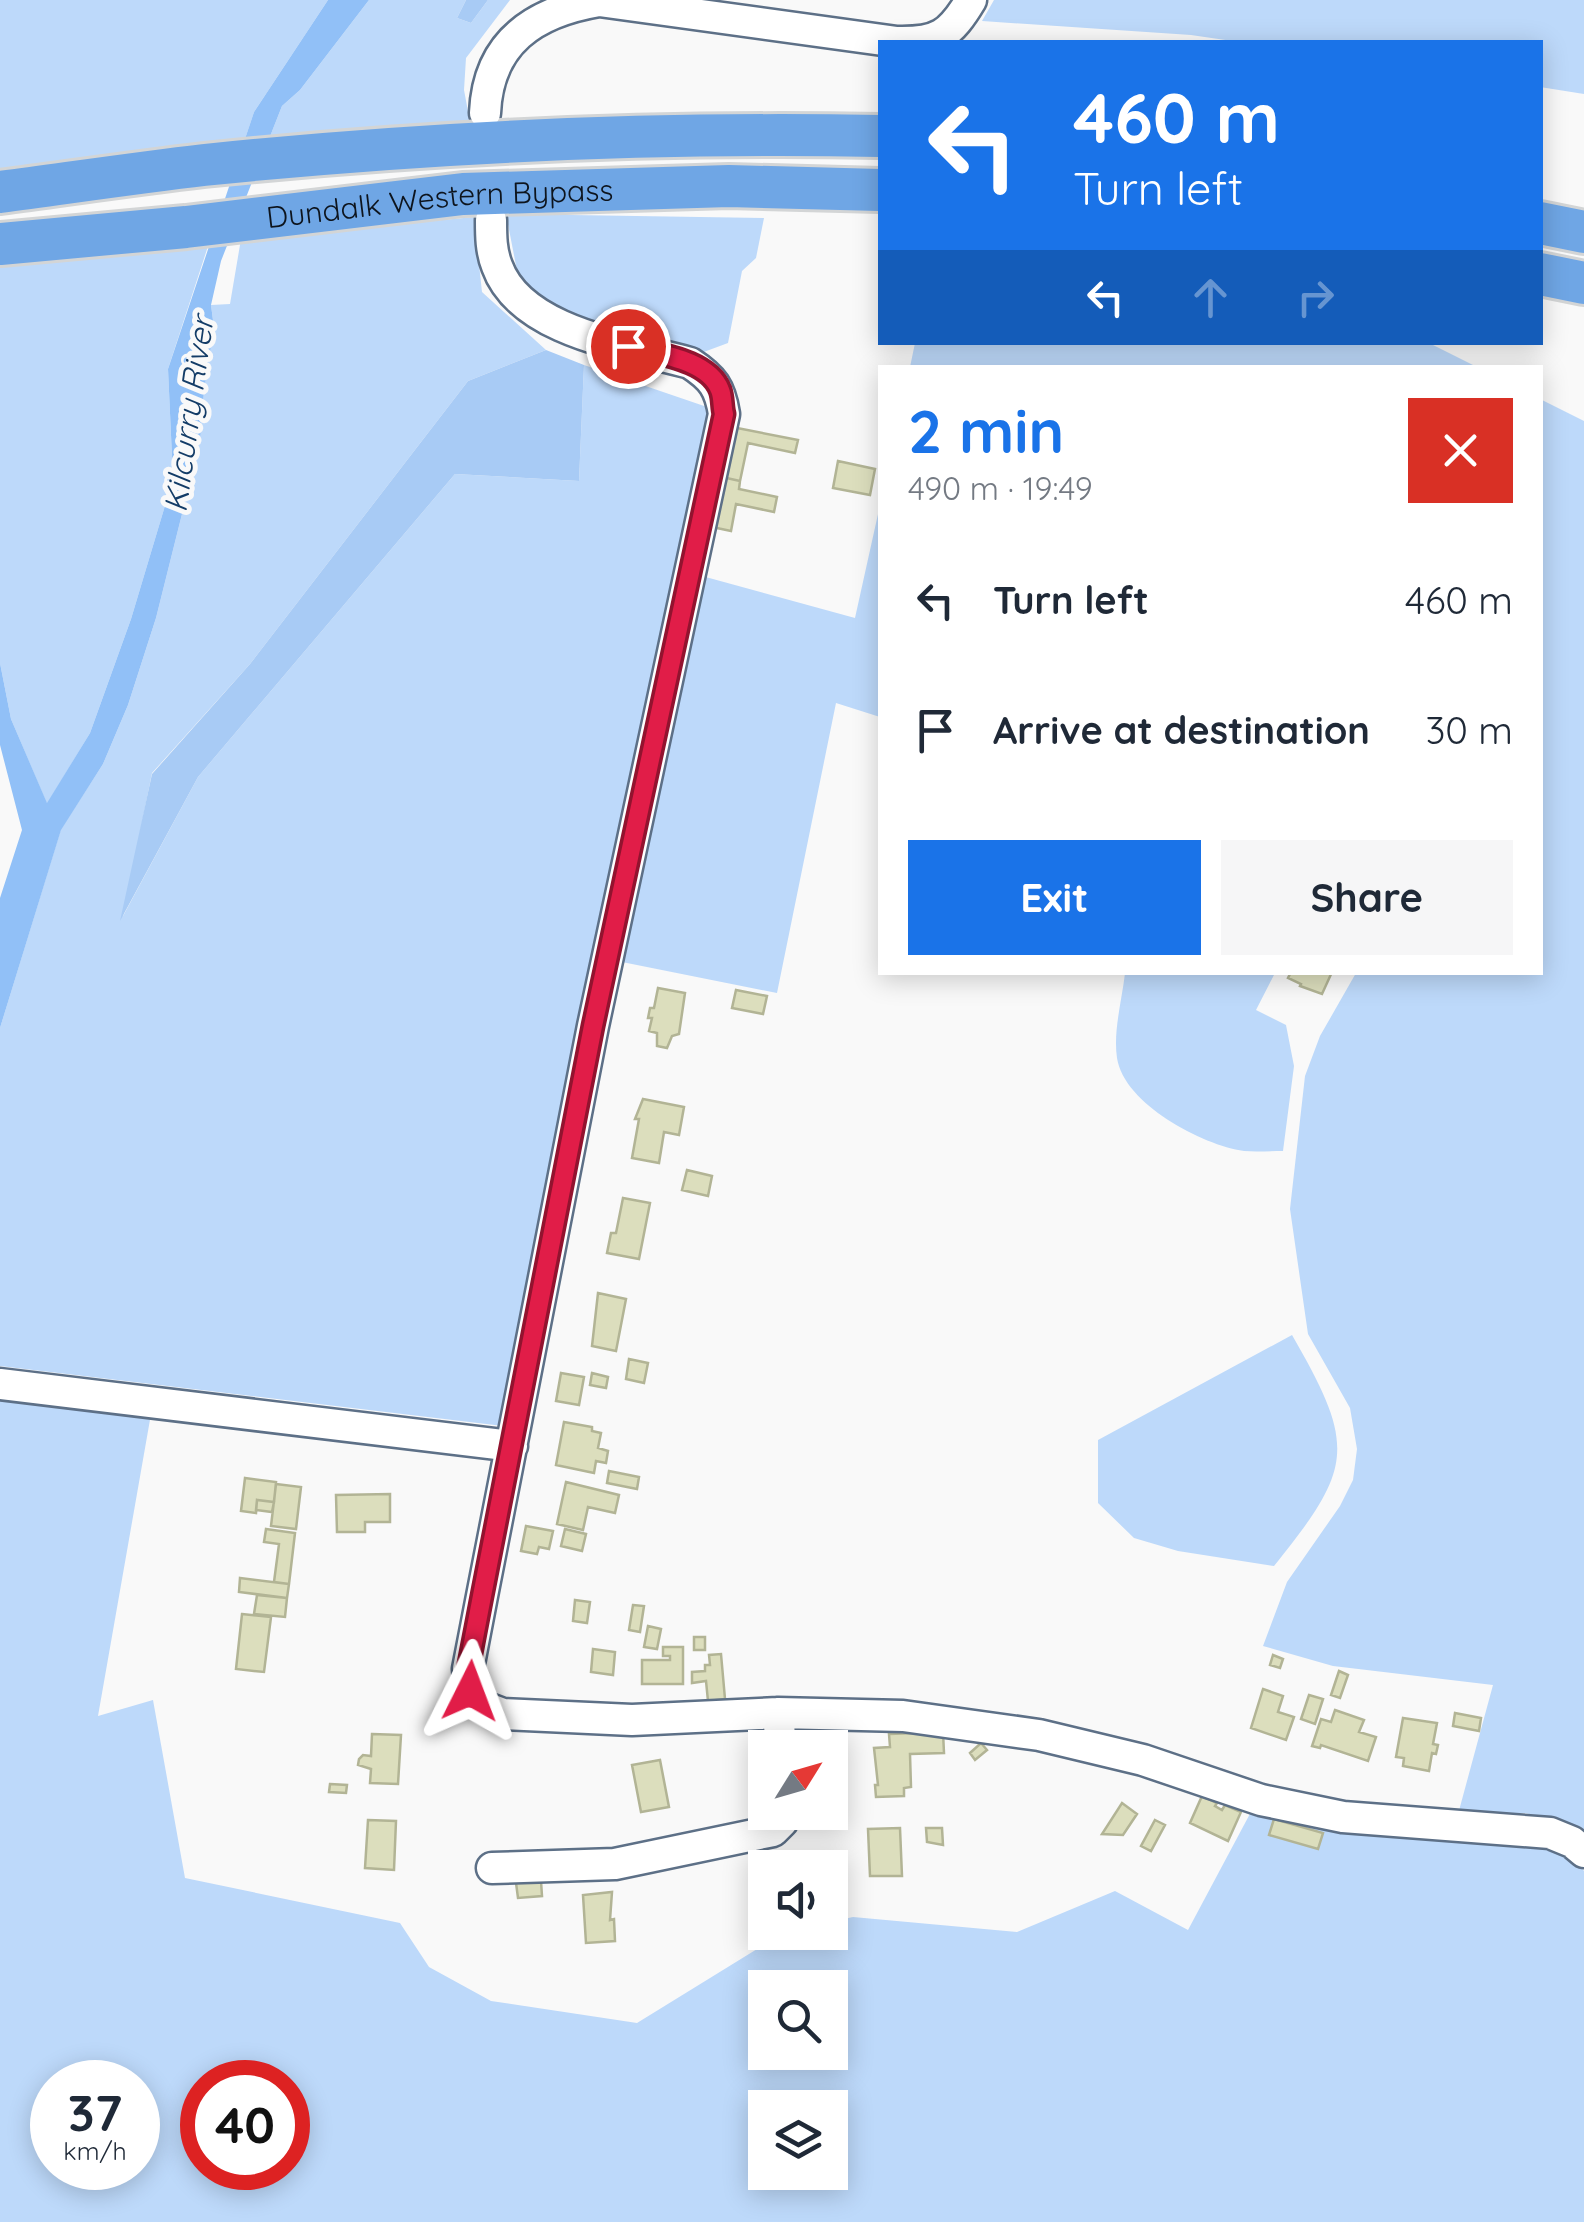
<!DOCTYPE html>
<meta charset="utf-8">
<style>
:root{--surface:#fff;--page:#f6f6f7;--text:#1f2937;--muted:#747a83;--accent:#1a73e8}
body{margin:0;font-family:Quicksand,sans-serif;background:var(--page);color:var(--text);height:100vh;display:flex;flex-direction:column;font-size:38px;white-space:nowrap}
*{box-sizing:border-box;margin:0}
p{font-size:32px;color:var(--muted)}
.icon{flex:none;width:55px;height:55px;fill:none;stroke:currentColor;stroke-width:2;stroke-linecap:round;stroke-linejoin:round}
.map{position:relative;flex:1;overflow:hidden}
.sheet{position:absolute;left:878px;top:365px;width:665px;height:610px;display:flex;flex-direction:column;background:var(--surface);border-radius:0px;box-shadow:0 5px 25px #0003}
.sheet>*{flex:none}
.hud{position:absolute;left:878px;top:40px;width:665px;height:305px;border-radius:0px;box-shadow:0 5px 25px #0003;background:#1a73e8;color:#fff;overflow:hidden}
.needle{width:65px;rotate:53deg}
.fabs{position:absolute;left:748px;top:1730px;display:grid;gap:20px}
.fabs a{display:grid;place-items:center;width:100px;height:100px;border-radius:0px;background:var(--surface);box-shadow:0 5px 25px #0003;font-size:50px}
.speed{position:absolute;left:30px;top:2060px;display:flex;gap:20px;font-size:50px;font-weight:700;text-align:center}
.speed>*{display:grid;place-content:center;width:130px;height:130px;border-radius:50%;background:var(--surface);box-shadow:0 5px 25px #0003;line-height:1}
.speed small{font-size:25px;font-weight:400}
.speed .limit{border:15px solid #d22;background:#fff;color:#111}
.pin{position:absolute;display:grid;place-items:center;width:85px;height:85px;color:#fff;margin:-42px;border:5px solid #fff;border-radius:50%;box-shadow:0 2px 10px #0007}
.me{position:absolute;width:110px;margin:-55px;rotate:3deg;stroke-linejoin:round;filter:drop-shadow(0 0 8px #0008)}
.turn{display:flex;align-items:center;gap:35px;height:210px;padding:0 30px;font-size:45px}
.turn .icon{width:130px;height:130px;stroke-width:2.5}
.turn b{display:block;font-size:70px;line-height:85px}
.lanes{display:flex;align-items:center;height:95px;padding:0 30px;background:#0003;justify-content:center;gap:50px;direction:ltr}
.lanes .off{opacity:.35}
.round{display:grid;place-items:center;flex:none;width:105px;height:105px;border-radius:0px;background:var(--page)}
.overview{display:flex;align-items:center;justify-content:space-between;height:170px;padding:0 30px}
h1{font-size:60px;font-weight:800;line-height:75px;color:var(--accent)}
.button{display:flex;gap:20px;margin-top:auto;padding:20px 30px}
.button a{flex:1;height:115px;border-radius:0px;background:var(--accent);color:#fff;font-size:40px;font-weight:800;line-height:115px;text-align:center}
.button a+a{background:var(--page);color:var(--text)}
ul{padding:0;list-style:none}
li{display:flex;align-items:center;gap:30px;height:130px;padding:0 30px}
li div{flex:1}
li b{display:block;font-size:38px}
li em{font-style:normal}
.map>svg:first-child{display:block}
.green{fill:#bdd9fa;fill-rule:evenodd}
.forest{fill:#a8cbf5}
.water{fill:#91c0f7}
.building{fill:#dcdebd;stroke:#b2b495;stroke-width:2.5}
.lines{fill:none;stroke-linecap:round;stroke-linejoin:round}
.minor-casing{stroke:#5d7087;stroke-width:35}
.highway-casing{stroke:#d3d5d6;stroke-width:48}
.minor{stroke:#fff;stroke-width:30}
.highway{stroke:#6fa6e5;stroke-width:42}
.route-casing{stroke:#92132f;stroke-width:25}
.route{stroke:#e11d48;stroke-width:18}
.labels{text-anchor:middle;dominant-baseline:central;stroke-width:10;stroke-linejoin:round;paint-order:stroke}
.street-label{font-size:30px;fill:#0d141d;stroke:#f9f9f9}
.water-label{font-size:32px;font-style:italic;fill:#133c67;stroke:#f9f9f9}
</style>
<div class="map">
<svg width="1584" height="2222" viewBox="0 0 1584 2222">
<rect width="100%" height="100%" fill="#f9f9f9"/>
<!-- green -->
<path class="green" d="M0,0H328L254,112L243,145L0,171Z
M369,0H466L457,18L471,23L488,0H510L466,58L464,90L470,122L269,139L282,106L300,90Z
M994,0H1584V94L1540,87V42H1239L1191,35L982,21Z
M506,214L764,218L756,258L742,271L728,343L693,356L550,310L519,281Z
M474,217L482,292L546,350L468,381L250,664L152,773L123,916L198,777L455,474L579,481L584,365L710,408L503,1426L0,1366V1028L61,829L103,764L128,705L156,618L200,442L204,391L214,328L211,305L230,304L241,239Z
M210,240L168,369L173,479L131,619L90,733L47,804L11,719L0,663V263Z
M915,343L1427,342L1477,367H910Z
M1540,399L1584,421V1840L1561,1820L1524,1813L1457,1818L1493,1685L1333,1666L1263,1646L1287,1582L1340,1506L1353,1480L1357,1449L1350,1408L1308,1334L1290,1209L1305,1076L1320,1036L1356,973L1540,972Z
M880,505V717L836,703L777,993L617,961L702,576L855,618Z
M1125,973H1275L1256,1010L1286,1025L1294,1066L1283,1151C1270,1151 1256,1152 1244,1151C1202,1145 1124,1104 1117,1058C1113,1031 1122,1000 1125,973Z
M1292,1335C1356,1446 1354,1467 1274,1566L1178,1551L1134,1538L1098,1503V1440Z
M0,1396L151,1414L98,1716L153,1700L185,1878L400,1923L429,1967L491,2001L637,2023L783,1933L830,1932V1922L853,1917L1017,1932L1115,1891L1188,1930L1252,1810C1292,1818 1333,1828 1374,1834C1431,1843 1547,1823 1584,1871V2222H0ZM765,1988H830V2052H765ZM52,2082H138V2168H52ZM202,2082H288V2168H202ZM765,2108H830V2172H765Z"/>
<!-- forest -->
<path class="forest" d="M466,0H488L471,23L457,18Z
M546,350L584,365L579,481L455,474L198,777L120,921L152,774L250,664L468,381Z"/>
<!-- water -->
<path class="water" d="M328,0H369L300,90L282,106L221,261L211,305L214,328L204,391L200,442L156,618L128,705L103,764L61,830L0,1028V898L22,830L0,745V663L11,719L47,803L90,733L131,619L173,479L168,369L254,112Z"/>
<!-- building -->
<path class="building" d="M732,427L798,440L795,453L748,443L740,481L722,477Z
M838,461L875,469L870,495L833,488Z
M722,477L740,481L739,489L777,497L774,512L736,504L731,531L712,527Z
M1291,972H1332L1322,994L1300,986L1301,984L1288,978Z
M658,988L685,993L679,1034L672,1036L667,1048L657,1046V1033L649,1031L652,1018H648L650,1008H654Z
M736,990L767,996L763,1014L732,1008Z
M643,1099L684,1107L679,1135L664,1132L659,1163L632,1158L639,1119H635Z
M687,1170L712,1176L708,1196L682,1190Z
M623,1198L650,1203L639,1259L607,1253L611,1233H616Z
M598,1293L626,1299L616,1351L592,1346Z
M629,1359L648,1363L644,1383L626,1379Z
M561,1373L584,1377L579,1405L556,1401Z
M592,1373L608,1377L606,1388L590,1385Z
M564,1422L592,1427V1431L601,1433L598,1448L608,1451L606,1463L596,1461L594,1473L556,1465Z
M609,1471L639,1477L637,1489L607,1483Z
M245,1478L276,1482L274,1502L257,1500L256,1513L241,1511Z
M566,1482L619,1495L615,1513L588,1507L583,1530L557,1524Z
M276,1484L301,1487L296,1529L271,1526Z
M390,1494V1522H365V1532H337L336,1495Z
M257,1500L274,1502L272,1512L256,1510Z
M526,1526L553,1531L549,1549L539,1547L537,1554L521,1551Z
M266,1529L295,1533L289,1584L274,1582L279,1544L264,1542Z
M565,1529L586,1534L582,1551L561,1546Z
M240,1578L289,1584L287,1598L239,1592Z
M257,1595L287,1598L285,1617L254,1614Z
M575,1600L590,1602L587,1623L573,1621Z
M633,1605L644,1606L640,1632L629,1630Z
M242,1614L271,1617L264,1672L236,1669Z
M648,1626L661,1629L657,1649L644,1647Z
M694,1637H705V1650H694Z
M663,1647H683V1684H642V1660H670V1656H663Z
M593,1649L615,1652L613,1675L591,1672Z
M721,1654L725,1699L708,1701L706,1681L692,1683V1672L705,1671V1665H710L709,1655Z
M1273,1655L1283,1659L1280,1668L1270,1665Z
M1339,1671L1348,1675L1340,1698L1331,1695Z
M1263,1689L1283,1696L1278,1712L1294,1717L1286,1740L1251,1728Z
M1309,1695L1323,1699L1315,1724L1301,1719Z
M1335,1710L1364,1720L1359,1732L1376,1737L1368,1761L1321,1745L1320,1748L1312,1746L1321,1719L1331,1722Z
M1455,1713L1481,1718L1479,1731L1453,1726Z
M1403,1718L1437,1723L1433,1744L1438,1745L1436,1754L1432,1753L1429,1771L1403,1766L1404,1758L1396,1757Z
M943,1732L944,1753L910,1754L911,1787L904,1788V1796L876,1797L875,1785H878L874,1748L890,1747L889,1734Z
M372,1734L401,1735L398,1784L370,1783L371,1769L358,1765L359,1759L363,1755L371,1756Z
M981,1743L987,1750L975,1760L970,1753Z
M660,1760L669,1807L641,1812L632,1765Z
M330,1784L347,1785L346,1793L329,1792Z
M1202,1796L1217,1803L1215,1806L1222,1810L1225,1805L1241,1812L1228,1841L1190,1823Z
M1122,1803L1137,1814L1123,1835L1102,1834Z
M1274,1819L1323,1833L1318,1849L1269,1835Z
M368,1820L396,1821L394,1870L365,1868Z
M1155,1820L1165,1825L1151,1851L1141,1846Z
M900,1828L902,1876H870L868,1829Z
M926,1828H942L943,1845L927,1842Z
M541,1881L542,1896L518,1898L516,1883Z
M612,1892L610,1920L614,1919L615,1941L586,1943L583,1895Z"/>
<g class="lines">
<defs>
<path id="minor" d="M485,113C488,42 534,12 599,1L897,42C938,43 950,35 971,0
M491,220C491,236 491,251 497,266C521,333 629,346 690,363C713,378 720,388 724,414L593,1026L482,1596L468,1669L470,1691L482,1706L503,1714L632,1720L778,1713L903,1716L1039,1735L1143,1760L1261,1800L1343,1817L1550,1833L1572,1842L1584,1852
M0,1384L512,1446
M778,1713L781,1748
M492,1868L615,1864L773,1831L782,1822V1812"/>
<g id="highway">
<path d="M0,192C68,183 136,173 204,165C425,142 658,132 880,136"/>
<path d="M1540,223L1584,232"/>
<path id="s1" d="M0,244L186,227L463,194L729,186L880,190"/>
<path d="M1540,274L1584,283"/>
</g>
</defs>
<!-- minor casing -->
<use href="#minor" class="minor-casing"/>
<!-- highway casing -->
<use href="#highway" class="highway-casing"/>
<!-- minor -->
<use href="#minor" class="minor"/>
<!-- highway -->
<use href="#highway" class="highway"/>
</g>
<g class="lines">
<defs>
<path id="route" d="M470,1691L468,1669L482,1596L593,1026L724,414C722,407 723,397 720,390C708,359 656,354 628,346"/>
</defs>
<!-- route casing -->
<use href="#route" class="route-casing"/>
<!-- route -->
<use href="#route" class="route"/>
</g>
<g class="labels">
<!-- street labels -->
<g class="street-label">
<text stroke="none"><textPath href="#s1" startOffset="442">Dundalk Western Bypass</textPath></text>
</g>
<!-- water labels -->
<g class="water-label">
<text transform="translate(188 414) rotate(-82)">Kilcurry River</text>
</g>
</g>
</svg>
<div class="fabs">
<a><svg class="needle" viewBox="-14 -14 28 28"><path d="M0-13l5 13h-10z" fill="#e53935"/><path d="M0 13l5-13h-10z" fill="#747a83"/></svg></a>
<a><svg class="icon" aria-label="sound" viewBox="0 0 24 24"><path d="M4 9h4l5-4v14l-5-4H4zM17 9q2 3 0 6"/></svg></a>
<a><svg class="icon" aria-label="search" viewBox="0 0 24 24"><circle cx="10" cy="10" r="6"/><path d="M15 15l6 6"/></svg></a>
<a><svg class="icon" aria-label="layers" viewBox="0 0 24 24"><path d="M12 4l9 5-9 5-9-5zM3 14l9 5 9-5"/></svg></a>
</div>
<div class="speed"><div>37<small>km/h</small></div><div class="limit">40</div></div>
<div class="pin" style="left:628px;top:346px;background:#d93025"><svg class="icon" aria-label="arrive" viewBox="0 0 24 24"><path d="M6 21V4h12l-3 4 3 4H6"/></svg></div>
<svg class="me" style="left:470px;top:1691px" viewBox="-20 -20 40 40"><path d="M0-17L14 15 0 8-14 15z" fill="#e11d48" stroke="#fff" stroke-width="4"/></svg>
<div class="hud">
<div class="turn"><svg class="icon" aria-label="left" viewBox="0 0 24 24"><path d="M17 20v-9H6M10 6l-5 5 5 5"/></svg><div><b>460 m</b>Turn left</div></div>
<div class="lanes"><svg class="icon" aria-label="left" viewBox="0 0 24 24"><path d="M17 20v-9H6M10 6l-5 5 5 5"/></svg><svg class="icon off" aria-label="ahead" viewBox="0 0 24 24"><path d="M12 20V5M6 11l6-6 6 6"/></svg><svg class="icon off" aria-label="right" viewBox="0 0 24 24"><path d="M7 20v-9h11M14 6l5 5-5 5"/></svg></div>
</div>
<section class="sheet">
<div class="overview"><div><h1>2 min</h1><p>490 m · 19:49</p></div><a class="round" style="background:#d93025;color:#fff"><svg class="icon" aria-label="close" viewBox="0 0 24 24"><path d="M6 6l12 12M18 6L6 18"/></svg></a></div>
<ul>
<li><svg class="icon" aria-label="left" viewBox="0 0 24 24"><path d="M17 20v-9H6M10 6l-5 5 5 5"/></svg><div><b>Turn left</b></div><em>460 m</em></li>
<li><svg class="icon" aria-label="arrive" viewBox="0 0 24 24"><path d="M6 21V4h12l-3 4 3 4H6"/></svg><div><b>Arrive at destination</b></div><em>30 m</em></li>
</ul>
<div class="button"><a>Exit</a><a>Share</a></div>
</section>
</div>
